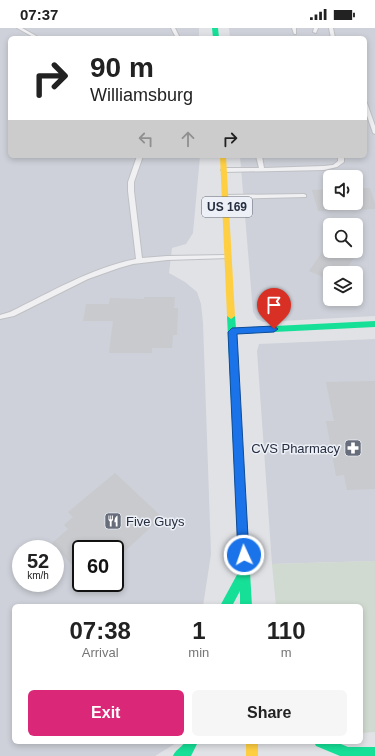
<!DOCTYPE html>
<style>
:root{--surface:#fff;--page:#f6f6f6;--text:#222;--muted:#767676;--accent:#db2777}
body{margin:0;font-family:Helvetica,sans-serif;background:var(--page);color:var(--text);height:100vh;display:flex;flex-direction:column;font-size:15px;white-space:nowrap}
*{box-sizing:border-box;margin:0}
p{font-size:13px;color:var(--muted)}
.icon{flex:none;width:22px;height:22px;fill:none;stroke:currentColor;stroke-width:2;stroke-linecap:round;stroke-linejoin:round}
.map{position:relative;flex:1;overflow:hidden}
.panel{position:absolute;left:12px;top:576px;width:351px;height:140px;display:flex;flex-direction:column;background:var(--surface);border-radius:6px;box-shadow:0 2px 6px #0003}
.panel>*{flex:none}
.hud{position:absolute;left:8px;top:8px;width:359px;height:122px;border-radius:6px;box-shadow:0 2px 6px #0003;background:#fff;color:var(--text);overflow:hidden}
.buttons{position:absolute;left:323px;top:142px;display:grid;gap:8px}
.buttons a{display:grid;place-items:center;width:40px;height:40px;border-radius:6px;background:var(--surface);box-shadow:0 2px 6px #0003;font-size:20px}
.speed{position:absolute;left:12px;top:512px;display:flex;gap:8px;font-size:20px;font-weight:700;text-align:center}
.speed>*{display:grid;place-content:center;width:52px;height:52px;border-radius:50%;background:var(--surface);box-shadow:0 2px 6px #0003;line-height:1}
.speed small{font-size:10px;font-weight:400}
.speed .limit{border:2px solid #111;border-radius:6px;background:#fff;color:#111}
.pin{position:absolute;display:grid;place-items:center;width:34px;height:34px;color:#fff;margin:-41px -17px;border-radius:50% 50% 50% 0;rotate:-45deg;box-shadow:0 0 4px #0007}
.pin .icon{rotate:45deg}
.me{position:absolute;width:44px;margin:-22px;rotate:357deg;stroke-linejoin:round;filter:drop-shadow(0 0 3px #0008)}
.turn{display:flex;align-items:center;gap:14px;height:84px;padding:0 16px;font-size:18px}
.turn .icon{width:52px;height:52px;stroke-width:2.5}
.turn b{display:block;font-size:28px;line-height:34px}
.lanes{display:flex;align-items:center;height:38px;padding:0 16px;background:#0003;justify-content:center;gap:20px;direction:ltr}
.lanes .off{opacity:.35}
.eta{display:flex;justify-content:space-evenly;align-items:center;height:68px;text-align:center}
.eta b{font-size:24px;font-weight:800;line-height:28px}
.primary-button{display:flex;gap:8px;margin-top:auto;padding:8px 16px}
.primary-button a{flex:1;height:46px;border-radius:6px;background:var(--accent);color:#fff;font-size:16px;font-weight:800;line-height:46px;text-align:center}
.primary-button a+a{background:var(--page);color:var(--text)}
.status{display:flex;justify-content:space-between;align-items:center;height:28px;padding:0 20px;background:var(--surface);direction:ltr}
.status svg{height:11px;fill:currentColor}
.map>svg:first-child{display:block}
.built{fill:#ced1d9;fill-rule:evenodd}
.green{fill:#d0dad0}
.building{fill:#c8cace}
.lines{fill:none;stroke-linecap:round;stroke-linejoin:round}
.lane-casing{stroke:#bec0c4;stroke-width:2}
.lane{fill:#f0f0f2;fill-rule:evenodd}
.fast{fill:#16e098;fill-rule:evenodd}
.slow{fill:#ffcf43;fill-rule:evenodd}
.route{fill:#1a73e8;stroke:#114b97}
.labels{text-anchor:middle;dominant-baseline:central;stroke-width:3;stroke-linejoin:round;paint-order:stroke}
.shield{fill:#edf0f6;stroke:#626877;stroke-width:1}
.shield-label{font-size:12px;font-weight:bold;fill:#262e40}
.poi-label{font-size:13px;fill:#262e40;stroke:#edf0f6;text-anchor:end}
</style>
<div class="status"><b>07:37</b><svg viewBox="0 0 49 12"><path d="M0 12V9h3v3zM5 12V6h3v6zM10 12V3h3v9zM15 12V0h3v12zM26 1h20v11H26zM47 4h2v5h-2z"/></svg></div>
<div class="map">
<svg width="375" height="728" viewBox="0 0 375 728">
<rect width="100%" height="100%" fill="#e0e2e6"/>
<!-- built -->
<path class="built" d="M0,0H199V10H10V128H200L193,205L186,216L172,220L169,245L185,254L197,264L201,276L203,295L211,526L203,578H14V714H178L155,728H0ZM21,521H55V555H21ZM81,521H115V555H81Z
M229,0H375V288L263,294L257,291L253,284L240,128H365V10H230ZM330,149H356V175H330ZM330,197H356V223H330ZM330,245H356V271H330Z
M375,311V533L272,536L257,323L259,316Z"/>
<!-- green -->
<path class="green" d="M375,533V704L361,705V578H276L272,536Z"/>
<!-- building -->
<path class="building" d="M356,160H370L375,176V181L318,183L312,162L330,161V175H356Z
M330,213V223H354L350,228L354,230L344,244L340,242L338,245H330V252L309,243Z
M144,269H175L174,280H178L177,307H173L172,320H152V325H109L113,293H83L86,276H109L110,270L144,271Z
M375,353V461L347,462L344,447L336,448L326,393H334L326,354Z
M115,445L162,489L115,532V521H81V547L52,515L68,501L64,497L73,489L68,484Z"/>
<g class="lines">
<defs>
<path id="lane" d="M17,0H22L40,10H35Z
M171,0H175L180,10H176Z
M292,0H296V6H294Z
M314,0H318L316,5L313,4Z
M329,0H333L335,10H331Z
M365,74L367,75L375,98V106L373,105L365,82Z
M137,128H143L134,154V163L142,230L167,228L227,227L230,229L229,230L167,232L133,236L119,240L88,251L14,288L0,291V287L10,284C51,264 91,240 136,231L128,163V154Z
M256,128H262L264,140L324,138L333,137L338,133V128H344V134L337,139L324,142L224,144L221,142L224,140H259Z
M304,166L306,167V169L226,171L223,169L226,167Z"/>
</defs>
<!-- lane casing -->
<use href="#lane" class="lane-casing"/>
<!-- lane -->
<use href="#lane" class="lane"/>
<!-- fast -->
<path class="fast" d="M212,0H218L219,10H213Z
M231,285L235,288L236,300L375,293V299L236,306L252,578H240V563L232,578H220L239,543L227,288Z
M185,714H198L191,728H173C175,722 181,720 185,714Z
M314,714H336L348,719H375V728H340L316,718Z"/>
<!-- slow -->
<path class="slow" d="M220,128H226L235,288L231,291L227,288Z
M246,714H258V728H246Z"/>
</g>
<!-- route -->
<path class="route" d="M274,298L278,301L274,304L237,306L249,527L248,530L244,532L240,530L238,527L228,304L232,300Z"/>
<!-- icons -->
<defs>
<symbol id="pharmacy-square" viewBox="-11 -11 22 22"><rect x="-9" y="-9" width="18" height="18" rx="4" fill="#676d7a" stroke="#edf0f6"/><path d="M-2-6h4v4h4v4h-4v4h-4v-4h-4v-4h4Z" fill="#fff"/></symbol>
<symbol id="restaurant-square" viewBox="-11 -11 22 22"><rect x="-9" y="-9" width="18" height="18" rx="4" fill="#676d7a" stroke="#edf0f6"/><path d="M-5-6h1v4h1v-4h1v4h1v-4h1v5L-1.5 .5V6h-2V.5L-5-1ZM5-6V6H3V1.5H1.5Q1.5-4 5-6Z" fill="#fff"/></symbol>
</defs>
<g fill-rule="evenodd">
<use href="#pharmacy-square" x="343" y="410" width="20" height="20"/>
<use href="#restaurant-square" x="103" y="483" width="20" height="20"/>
</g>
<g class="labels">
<!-- shield labels -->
<rect class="shield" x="202" y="169" width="50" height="20" rx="3"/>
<g class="shield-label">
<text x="227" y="179">US 169</text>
</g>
<!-- poi labels -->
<g class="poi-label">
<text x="340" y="420">CVS Pharmacy</text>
<text x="126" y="493" text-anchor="start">Five Guys</text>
</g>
</g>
</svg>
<div class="buttons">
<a><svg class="icon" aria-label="sound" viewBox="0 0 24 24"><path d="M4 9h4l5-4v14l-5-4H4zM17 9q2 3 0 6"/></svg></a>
<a><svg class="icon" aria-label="search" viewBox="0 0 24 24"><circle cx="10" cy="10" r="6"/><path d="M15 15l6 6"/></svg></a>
<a><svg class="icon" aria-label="layers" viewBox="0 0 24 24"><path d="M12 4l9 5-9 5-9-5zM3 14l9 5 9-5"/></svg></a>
</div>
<div class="speed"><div>52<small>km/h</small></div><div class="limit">60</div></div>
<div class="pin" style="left:274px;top:301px;background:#d93025"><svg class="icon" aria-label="arrive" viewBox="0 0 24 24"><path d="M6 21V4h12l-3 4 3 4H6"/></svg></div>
<svg class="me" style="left:244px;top:527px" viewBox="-20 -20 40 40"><circle r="17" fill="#1a73e8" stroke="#fff" stroke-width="3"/><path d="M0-11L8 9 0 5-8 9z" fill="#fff"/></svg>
<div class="hud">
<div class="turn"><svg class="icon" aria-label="right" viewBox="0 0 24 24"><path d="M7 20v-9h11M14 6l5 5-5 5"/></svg><div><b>90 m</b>Williamsburg</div></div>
<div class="lanes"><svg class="icon off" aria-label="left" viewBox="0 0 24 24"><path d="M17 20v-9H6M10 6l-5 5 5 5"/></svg><svg class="icon off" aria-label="ahead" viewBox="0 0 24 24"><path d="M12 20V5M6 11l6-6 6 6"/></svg><svg class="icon" aria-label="right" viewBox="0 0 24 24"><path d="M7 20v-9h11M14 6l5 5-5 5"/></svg></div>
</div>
<section class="panel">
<div class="eta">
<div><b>07:38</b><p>Arrival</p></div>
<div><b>1</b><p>min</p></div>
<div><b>110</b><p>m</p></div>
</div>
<div class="primary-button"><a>Exit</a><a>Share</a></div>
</section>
</div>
